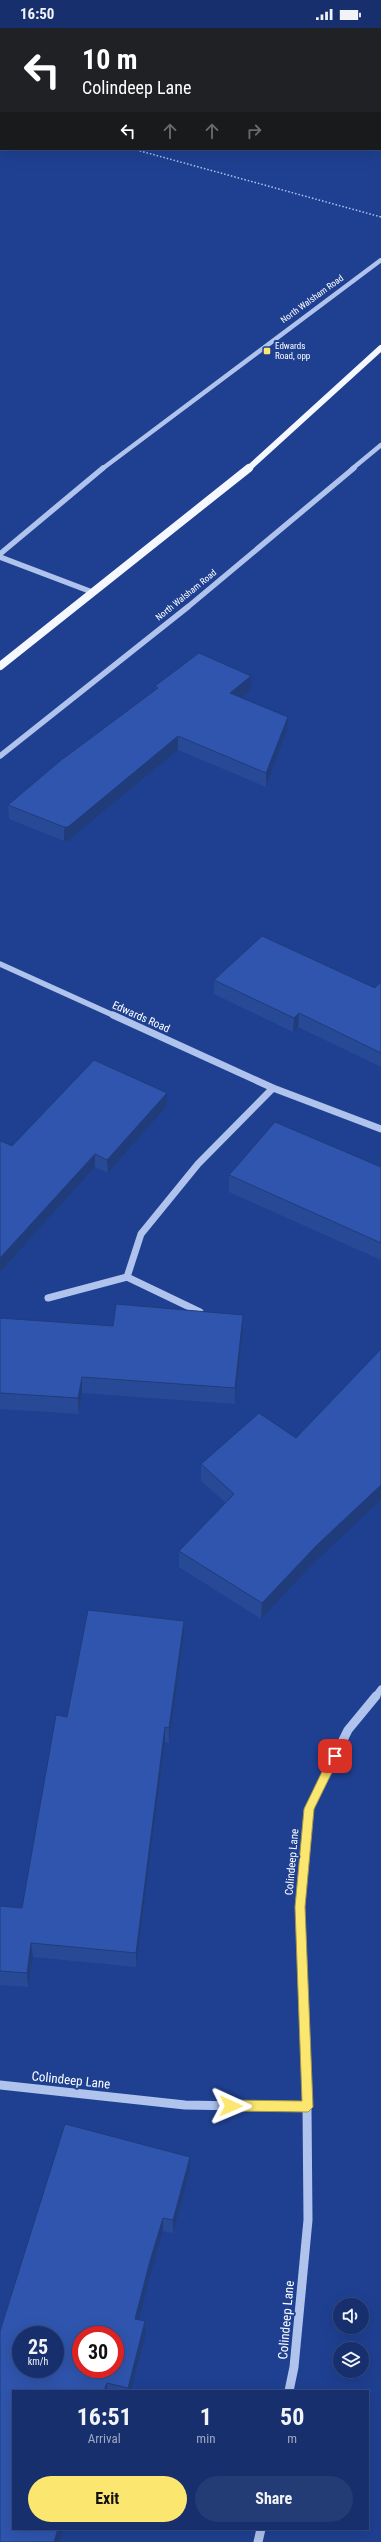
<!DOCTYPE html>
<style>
:root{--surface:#17306d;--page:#243c75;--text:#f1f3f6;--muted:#9ea9c2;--line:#364b80;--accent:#fbe76f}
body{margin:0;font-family:"Roboto Condensed",sans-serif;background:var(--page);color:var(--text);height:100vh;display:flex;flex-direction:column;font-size:15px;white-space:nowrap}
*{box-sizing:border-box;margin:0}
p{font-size:13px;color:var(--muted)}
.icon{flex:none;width:22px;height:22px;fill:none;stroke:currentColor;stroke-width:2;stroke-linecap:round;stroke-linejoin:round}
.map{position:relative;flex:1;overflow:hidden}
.drawer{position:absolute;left:12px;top:2362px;width:357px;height:140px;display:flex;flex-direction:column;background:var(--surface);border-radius:0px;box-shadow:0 4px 16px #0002,0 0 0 1px var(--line)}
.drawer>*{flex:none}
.hud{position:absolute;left:0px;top:0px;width:381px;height:122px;box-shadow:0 4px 16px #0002,0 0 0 1px var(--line);background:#202124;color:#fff;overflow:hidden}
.controls{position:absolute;left:333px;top:2270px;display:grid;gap:8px}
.controls a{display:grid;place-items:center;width:36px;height:36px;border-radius:50%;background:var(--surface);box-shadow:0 4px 16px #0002,0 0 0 1px var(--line);font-size:20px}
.speed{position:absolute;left:12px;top:2298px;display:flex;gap:8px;font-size:20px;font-weight:700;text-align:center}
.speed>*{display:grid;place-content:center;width:52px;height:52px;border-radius:50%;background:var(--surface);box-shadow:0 4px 16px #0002,0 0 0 1px var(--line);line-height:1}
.speed small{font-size:10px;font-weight:400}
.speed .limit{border:6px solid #d22;background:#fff;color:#111}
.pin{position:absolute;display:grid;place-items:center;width:34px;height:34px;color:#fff;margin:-17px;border-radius:8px;box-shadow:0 2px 6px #0006}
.me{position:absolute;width:44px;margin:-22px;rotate:91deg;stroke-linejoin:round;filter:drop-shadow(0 0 3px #0008)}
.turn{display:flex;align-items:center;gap:14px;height:84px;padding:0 16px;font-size:18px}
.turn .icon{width:52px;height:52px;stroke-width:2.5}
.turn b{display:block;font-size:28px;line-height:34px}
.lanes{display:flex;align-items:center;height:38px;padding:0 16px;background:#0003;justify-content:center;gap:20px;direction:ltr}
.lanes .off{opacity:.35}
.eta{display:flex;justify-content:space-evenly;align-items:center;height:68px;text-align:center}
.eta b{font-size:24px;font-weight:700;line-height:28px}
.action{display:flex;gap:8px;margin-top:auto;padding:8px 16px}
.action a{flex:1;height:46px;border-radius:24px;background:var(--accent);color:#111;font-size:16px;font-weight:700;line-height:46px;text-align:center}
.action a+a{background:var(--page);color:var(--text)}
.status{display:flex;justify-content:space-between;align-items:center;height:28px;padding:0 20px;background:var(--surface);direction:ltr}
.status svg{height:11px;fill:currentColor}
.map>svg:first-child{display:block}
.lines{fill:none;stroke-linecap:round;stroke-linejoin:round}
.path{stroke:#afc3ed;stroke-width:1.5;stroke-dasharray:1.5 2;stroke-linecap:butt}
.minor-far3{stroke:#afc3ed;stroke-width:4.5}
.minor-far2{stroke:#afc3ed;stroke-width:5.5}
.minor-far1{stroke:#afc3ed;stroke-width:7}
.minor{stroke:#afc3ed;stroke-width:9}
.major-far1{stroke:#f6f8ff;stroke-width:6}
.major{stroke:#f6f8ff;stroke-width:8}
.wall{fill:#284996}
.shaded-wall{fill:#213c7a}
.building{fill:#2f55ae;stroke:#213c7a;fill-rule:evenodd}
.route{fill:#fbe76f;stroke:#a39648}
.poi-dot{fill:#fbe76f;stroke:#1f4091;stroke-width:1.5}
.labels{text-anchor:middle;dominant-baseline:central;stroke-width:4;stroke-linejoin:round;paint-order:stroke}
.far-street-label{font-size:9px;fill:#fff;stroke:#1f4091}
.far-poi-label{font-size:9px;fill:#fff;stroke:#1f4091;text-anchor:start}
.street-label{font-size:11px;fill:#fff;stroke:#1f4091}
.near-street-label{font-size:13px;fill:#fff;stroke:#1f4091}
</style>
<div class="status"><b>16:50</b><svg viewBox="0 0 49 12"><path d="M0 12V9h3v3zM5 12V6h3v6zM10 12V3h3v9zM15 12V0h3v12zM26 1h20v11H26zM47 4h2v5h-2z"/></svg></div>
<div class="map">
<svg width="381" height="2514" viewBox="0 0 381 2514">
<rect width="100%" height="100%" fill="#1f4091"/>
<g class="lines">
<!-- path -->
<path class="path" d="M133,121L381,189"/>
<!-- minor-far3 -->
<path class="minor-far3" d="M102,441L381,232
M352,441L381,417"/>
<!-- minor-far2 -->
<path class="minor-far2" d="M0,526L103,440
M0,529L92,564
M0,728L189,578L354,440
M0,936L115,988"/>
<!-- minor-far1 -->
<path class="minor-far1" d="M113,987L273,1060L381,1101
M48,1270L127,1249
M200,1284L127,1249L141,1206L198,1136L273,1060
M375,1669L381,1661"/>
<!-- minor -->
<path class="minor" d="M0,2057L185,2077L307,2079
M289,2363L294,2339L308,2192L307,2079L300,1879L309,1781L348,1702L376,1668
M258,2514L261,2501"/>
<!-- major-far1 -->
<path class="major-far1" d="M248,441L381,320"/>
<!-- major -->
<path class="major" d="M0,638L249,440"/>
</g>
<!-- wall -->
<path class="wall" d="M92,0H282V1H96Z
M251,648V662L241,670L287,703L266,759L178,722L68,813H64L9,791L8,777L155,662V658Z
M214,952L375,960L381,956V1039L298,999L293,1004L214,966Z
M167,1078L108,1145L95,1139L0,1244V1113L12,1118Z
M381,1139V1232L229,1164V1147Z
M243,1287V1303L235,1376L82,1365L79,1386L0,1381V1290L113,1298Z
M201,1436L316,1533L261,1591L179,1539V1523L226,1475L201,1453Z
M184,1593V1608L169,1715L165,1714L136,1939L33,1929L28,1959L0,1957V1878L22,1880L67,1689Z
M190,2143L173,2205L163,2203L151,2246L139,2292L145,2293L146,2306L131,2363H13L0,2303Z"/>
<!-- shaded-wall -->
<path class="shaded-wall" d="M273,0H282V1H271Z
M251,648V662L230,679V665Z
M288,689L287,703L266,759V745Z
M178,708V722L68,813H64V799Z
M299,985L298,999L293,1004L294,990Z
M167,1065V1078L108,1145L107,1132Z
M95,1126V1139L0,1244V1230Z
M243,1287V1303L235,1376V1360Z
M82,1349V1365L79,1386L78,1370Z
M381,1457V1472L316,1533L261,1591L262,1575L317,1517Z
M184,1593V1608L169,1715V1700Z
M165,1699V1714L136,1939V1925Z
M31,1915L33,1929L28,1959L27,1945Z
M190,2129V2143L173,2205V2192Z
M163,2190V2203L151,2246L136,2304L135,2291L150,2233Z
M145,2293L146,2306L131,2363H128V2360Z
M107,2355V2363H104Z
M58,2501H64L59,2514H54Z"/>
<!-- building -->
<path class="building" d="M125,0H273L271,1H128Z
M199,625L251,648L230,665L288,689L266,745L178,708L68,799H64L8,777L60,733L158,660L155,658Z
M262,908L375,960L380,955L381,956V1025L299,985L294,990L214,952Z
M94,1032L167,1065L107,1132L95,1126L0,1230V1113H1L12,1118Z
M275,1094L381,1139V1215L229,1147Z
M116,1276L243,1287L235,1360L82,1349L78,1370L0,1365V1290L113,1298Z
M381,1321V1457L317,1517L262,1575L179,1523L234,1466L201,1436L259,1385L296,1410Z
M88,1582L184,1593L169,1700L165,1699L136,1925L31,1915L27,1945L0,1943V1878L22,1880L56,1687L67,1689Z
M65,2096L190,2129L173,2192L163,2190L150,2233L135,2291L145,2293L128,2360L107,2355L104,2363H13V2501H58L54,2514H0V2303ZM21,2307H55V2341H21ZM81,2307H115V2341H81Z"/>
<!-- route -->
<path class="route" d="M335,1724L340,1728L314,1781L305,1879L313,2079L308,2084L231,2083L225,2078L231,2072L302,2073L295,1879L304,1781L331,1725Z"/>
<!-- markers -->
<rect class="poi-dot" x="263" y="319" width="8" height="8" rx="2"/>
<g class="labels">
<!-- far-street labels -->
<g class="far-street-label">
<text transform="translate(312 271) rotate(-36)">North Walsham Road</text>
<text transform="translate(186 567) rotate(-39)">North Walsham Road</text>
</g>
<!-- far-poi labels -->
<g class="far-poi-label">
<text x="275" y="318">Edwards<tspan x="275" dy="10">Road, opp</tspan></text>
</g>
<!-- street labels -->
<g class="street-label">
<text transform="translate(141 989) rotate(24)">Edwards Road</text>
<text transform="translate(292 1834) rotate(-85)">Colindeep Lane</text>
</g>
<!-- near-street labels -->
<g class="near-street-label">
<text transform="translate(71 2052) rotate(6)">Colindeep Lane</text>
<text transform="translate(286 2292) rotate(-85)">Colindeep Lane</text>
</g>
</g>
</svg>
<div class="controls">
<a><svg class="icon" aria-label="sound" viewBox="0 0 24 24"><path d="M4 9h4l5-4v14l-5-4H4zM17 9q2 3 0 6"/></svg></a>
<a><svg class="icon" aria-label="layers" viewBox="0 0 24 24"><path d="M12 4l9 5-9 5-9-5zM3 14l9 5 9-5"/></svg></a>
</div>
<div class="speed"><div>25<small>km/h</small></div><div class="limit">30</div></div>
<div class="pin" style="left:335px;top:1728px;background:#d93025"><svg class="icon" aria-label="arrive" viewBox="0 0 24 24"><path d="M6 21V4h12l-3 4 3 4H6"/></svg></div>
<svg class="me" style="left:231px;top:2078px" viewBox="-20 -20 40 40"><path d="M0-17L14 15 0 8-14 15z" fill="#fbe76f" stroke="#fff" stroke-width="4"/></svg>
<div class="hud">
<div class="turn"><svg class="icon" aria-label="left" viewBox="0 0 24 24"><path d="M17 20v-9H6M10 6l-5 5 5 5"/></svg><div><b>10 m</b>Colindeep Lane</div></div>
<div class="lanes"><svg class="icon" aria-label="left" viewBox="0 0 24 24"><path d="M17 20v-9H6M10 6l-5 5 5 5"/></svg><svg class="icon off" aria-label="ahead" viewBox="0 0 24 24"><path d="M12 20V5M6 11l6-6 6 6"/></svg><svg class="icon off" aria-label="ahead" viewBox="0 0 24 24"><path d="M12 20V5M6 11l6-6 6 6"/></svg><svg class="icon off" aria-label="right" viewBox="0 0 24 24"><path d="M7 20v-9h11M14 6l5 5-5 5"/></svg></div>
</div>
<section class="drawer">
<div class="eta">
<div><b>16:51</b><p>Arrival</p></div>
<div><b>1</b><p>min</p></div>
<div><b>50</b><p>m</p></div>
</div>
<div class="action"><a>Exit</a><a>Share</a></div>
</section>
</div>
